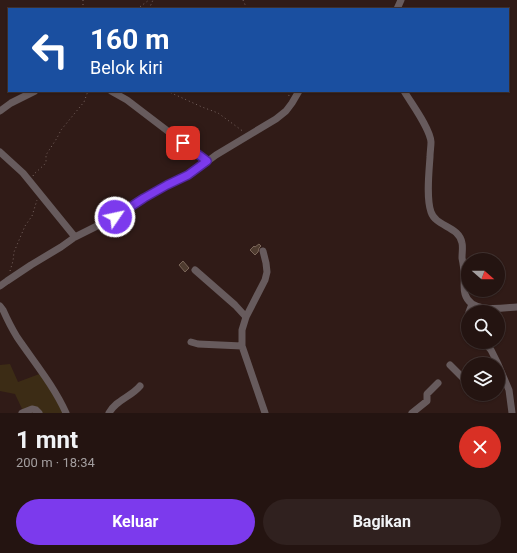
<!DOCTYPE html>
<html lang="id">
<meta charset="utf-8">
<style>
:root{--surface:#241411;--page:#30211f;--text:#f1f3f6;--muted:#a39e9f;--line:#413331;--accent:#7c3aed}
body{margin:0;font-family:Roboto,sans-serif;background:var(--page);color:var(--text);height:100vh;display:flex;flex-direction:column;font-size:15px;white-space:nowrap}
*{box-sizing:border-box;margin:0}
p{font-size:13px;color:var(--muted)}
.icon{flex:none;width:22px;height:22px;fill:none;stroke:currentColor;stroke-width:2;stroke-linecap:round;stroke-linejoin:round}
.map{position:relative;height:413px;overflow:hidden}
.side{display:flex;flex-direction:column;background:var(--surface);flex:1}
.side>*{flex:none}
.guide{position:absolute;left:8px;top:8px;width:501px;height:84px;border-radius:0px;box-shadow:0 1px 3px #0004,0 0 0 1px var(--line);background:#1a4fa0;color:#fff;overflow:hidden}
.needle{width:26px;rotate:110deg}
.tools{position:absolute;left:461px;top:253px;display:grid;gap:8px}
.tools a{display:grid;place-items:center;width:44px;height:44px;border-radius:50%;background:var(--surface);box-shadow:0 1px 3px #0004,0 0 0 1px var(--line);font-size:20px}
.pin{position:absolute;display:grid;place-items:center;width:34px;height:34px;color:#fff;margin:-17px;border-radius:8px;box-shadow:0 2px 6px #0006}
.me{position:absolute;width:44px;margin:-22px;rotate:56deg;stroke-linejoin:round;filter:drop-shadow(0 0 3px #0008)}
.turn{display:flex;align-items:center;gap:14px;height:84px;padding:0 16px;font-size:18px}
.turn .icon{width:52px;height:52px;stroke-width:2.5}
.turn b{display:block;font-size:28px;line-height:34px}
.round{display:grid;place-items:center;flex:none;width:42px;height:42px;border-radius:21px;background:var(--page)}
.headline{display:flex;align-items:center;justify-content:space-between;height:68px;padding:0 16px}
h1{font-size:24px;font-weight:700;line-height:30px}
.primary-button{display:flex;gap:8px;margin-top:auto;padding:8px 16px}
.primary-button a{flex:1;height:46px;border-radius:24px;background:var(--accent);color:#fff;font-size:16px;font-weight:700;line-height:46px;text-align:center}
.primary-button a+a{background:var(--page);color:var(--text)}
.map>svg:first-child{display:block}
.green{fill:#3c2c15}
.building{fill:#4e3b2f;stroke:#7a6558}
.lines{fill:none;stroke-linecap:round;stroke-linejoin:round}
.path{stroke:#776460;stroke-width:1;stroke-dasharray:1 3;stroke-linecap:butt}
.minor{stroke:#675b5d;stroke-width:7}
.route-casing{stroke:#51269a;stroke-width:10}
.route{stroke:#7c3aed;stroke-width:7}
</style>
<div class="map">
<svg width="517" height="413" viewBox="0 0 517 413">
<rect width="100%" height="100%" fill="#301b17"/>
<!-- green -->
<path class="green" d="M10,364L18,382L42,373L66,413H24L15,394L0,391V365Z"/>
<!-- building -->
<path class="building" d="M259,244L261,246L259,248L258,252L255,255L250,250L254,246L255,247Z
M183,261L189,268L185,272L179,265Z"/>
<g class="lines">
<!-- path -->
<path class="path" d="M243,0L247,9
M83,9V0
M137,9L149,0
M149,9L153,0
M167,91L202,107L218,113L244,132
M288,91L289,96
M33,176L34,174L44,165L46,162V155L57,138L61,130L84,102L88,91
M10,271L13,261L14,252L25,226L32,216L37,200"/>
<!-- minor -->
<path class="minor" d="M397,9L401,0
M111,91L127,100L207,161
M404,91C411,103 430,128 431,142C431,147 430,152 430,157C429,172 426,198 431,212C436,227 459,226 462,243C463,247 462,253 462,258C463,263 464,268 464,273C465,280 463,288 465,294C471,314 501,308 517,307
M0,111L11,103L35,91
M0,152L23,173L75,237
M263,251L266,263L267,272L265,280L246,317L242,330V346L265,413
M195,270L235,305L246,317
M0,286L7,281L31,265L61,247L75,237L109,220L143,198L167,185L189,175L216,155L276,119L286,111L292,103L299,91
M0,306L3,310C7,319 12,329 17,337C34,362 54,386 66,413
M469,312L472,304
M191,342L198,344L242,346
M484,342L491,350L498,364
M498,364L509,390L512,413
M450,365L465,380L468,381
M22,413L32,409L36,410L39,413
M109,413C116,400 131,397 140,386
M412,413L427,401V394L438,383"/>
</g>
<g class="lines">
<defs>
<path id="route" d="M115,217L144,198L167,185L188,175L207,161L183,143"/>
</defs>
<!-- route casing -->
<use href="#route" class="route-casing"/>
<!-- route -->
<use href="#route" class="route"/>
</g>
</svg>
<div class="tools">
<a><svg class="needle" viewBox="-14 -14 28 28"><path d="M0-13l5 13h-10z" fill="#e53935"/><path d="M0 13l5-13h-10z" fill="#a39e9f"/></svg></a>
<a><svg class="icon" aria-label="search" viewBox="0 0 24 24"><circle cx="10" cy="10" r="6"/><path d="M15 15l6 6"/></svg></a>
<a><svg class="icon" aria-label="layers" viewBox="0 0 24 24"><path d="M12 4l9 5-9 5-9-5zM3 14l9 5 9-5"/></svg></a>
</div>
<div class="pin" style="left:183px;top:143px;background:#d93025"><svg class="icon" aria-label="arrive" viewBox="0 0 24 24"><path d="M6 21V4h12l-3 4 3 4H6"/></svg></div>
<svg class="me" style="left:115px;top:217px" viewBox="-20 -20 40 40"><circle r="17" fill="#7c3aed" stroke="#fff" stroke-width="3"/><path d="M0-11L8 9 0 5-8 9z" fill="#fff"/></svg>
<div class="guide">
<div class="turn"><svg class="icon" aria-label="left" viewBox="0 0 24 24"><path d="M17 20v-9H6M10 6l-5 5 5 5"/></svg><div><b>160 m</b>Belok kiri</div></div>
</div>
</div>
<section class="side">
<div class="headline"><div><h1>1 mnt</h1><p>200 m · 18:34</p></div><a class="round" style="background:#d93025;color:#fff"><svg class="icon" aria-label="close" viewBox="0 0 24 24"><path d="M6 6l12 12M18 6L6 18"/></svg></a></div>
<div class="primary-button"><a>Keluar</a><a>Bagikan</a></div>
</section>
